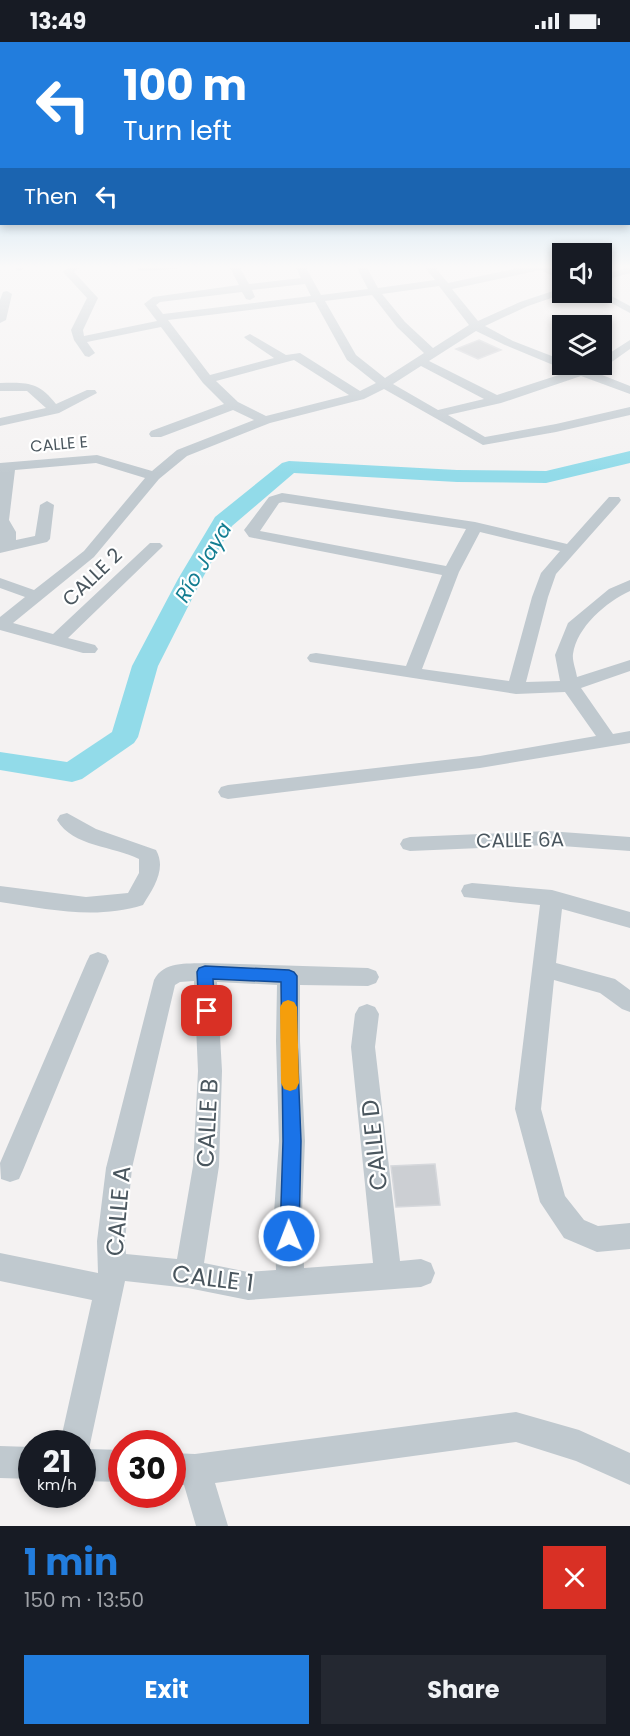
<!DOCTYPE html>
<meta charset="utf-8">
<style>
:root{--surface:#171b24;--page:#242831;--text:#f1f3f6;--muted:#9ea1a6;--accent:#227ddd}
body{margin:0;font-family:Poppins,sans-serif;background:var(--page);color:var(--text);height:100vh;display:flex;flex-direction:column;font-size:22px;white-space:nowrap}
*{box-sizing:border-box;margin:0}
p{font-size:20px;color:var(--muted)}
.icon{flex:none;width:33px;height:33px;fill:none;stroke:currentColor;stroke-width:2;stroke-linecap:round;stroke-linejoin:round}
.map{position:relative;height:1484px;overflow:hidden}
.details{display:flex;flex-direction:column;background:var(--surface);flex:1}
.details>*{flex:none}
.banner{position:absolute;left:0px;top:0px;width:630px;height:183px;box-shadow:0 3px 9px #0003;background:#227ddd;color:#fff;overflow:hidden}
.controls{position:absolute;left:552px;top:201px;display:grid;gap:12px}
.controls a{display:grid;place-items:center;width:60px;height:60px;border-radius:0px;background:var(--surface);box-shadow:0 3px 9px #0003;font-size:30px}
.speed{position:absolute;left:18px;top:1388px;display:flex;gap:12px;font-size:30px;font-weight:700;text-align:center}
.speed>*{display:grid;place-content:center;width:78px;height:78px;border-radius:50%;background:var(--surface);box-shadow:0 3px 9px #0003;line-height:1}
.speed small{font-size:15px;font-weight:400}
.speed .limit{border:9px solid #d22;background:#fff;color:#111}
.pin{position:absolute;display:grid;place-items:center;width:51px;height:51px;color:#fff;margin:-26px;border-radius:12px;box-shadow:0 3px 9px #0006}
.me{position:absolute;width:66px;margin:-33px;rotate:359deg;stroke-linejoin:round;filter:drop-shadow(0 0 4px #0008)}
.turn{display:flex;align-items:center;gap:21px;height:126px;padding:0 24px;font-size:27px}
.turn .icon{width:78px;height:78px;stroke-width:2.5}
.turn b{display:block;font-size:42px;line-height:51px}
.then{display:flex;align-items:center;height:57px;padding:0 24px;background:#0003;gap:12px;font-size:22px}
.round{display:grid;place-items:center;flex:none;width:63px;height:63px;border-radius:0px;background:var(--page)}
.headline{display:flex;align-items:center;justify-content:space-between;height:102px;padding:0 24px}
h1{font-size:36px;font-weight:700;line-height:45px;color:var(--accent)}
.button{display:flex;gap:12px;margin-top:auto;padding:12px 24px}
.button a{flex:1;height:69px;border-radius:0px;background:var(--accent);color:#fff;font-size:24px;font-weight:700;line-height:69px;text-align:center}
.button a+a{background:var(--page);color:var(--text)}
.status{display:flex;justify-content:space-between;align-items:center;height:42px;padding:0 30px;background:var(--surface);direction:ltr}
.status svg{height:16px;fill:currentColor}
.map>svg:first-child{display:block}
.lines{fill:none;stroke-linecap:round;stroke-linejoin:round}
.river{fill:#92dbe9;fill-rule:evenodd}
.building{fill:#cccfd3;stroke:#d6d8dc;stroke-width:1.5}
.minor{fill:#c0c9cf;fill-rule:evenodd}
.route{fill:#1a73e8;stroke:#114b97;stroke-width:1.5}
.slow{fill:#f59e0b}
.labels{text-anchor:middle;dominant-baseline:central;stroke-width:4.5;stroke-linejoin:round;paint-order:stroke}
.far-street-label{font-size:16px;fill:#4a565e;stroke:#fff}
.street-label{font-size:20px;fill:#4a565e;stroke:#fff}
.water-label{font-size:21px;font-style:italic;fill:#137d91;stroke:#fff}
.near-street-label{font-size:24px;fill:#4a565e;stroke:#fff}
</style>
<div class="status"><b>13:49</b><svg viewBox="0 0 49 12"><path d="M0 12V9h3v3zM5 12V6h3v6zM10 12V3h3v9zM15 12V0h3v12zM26 1h20v11H26zM47 4h2v5h-2z"/></svg></div>
<div class="map">
<svg width="630" height="1484" viewBox="0 0 630 1484">
<rect width="100%" height="100%" fill="#f4f2f2"/>
<g class="lines">
<!-- river -->
<path class="river" d="M630,409V421L546,441L457,440L294,431L232,484L202,537L158,624L138,695L134,701L82,737L72,740L0,728V710L67,720L112,690L132,624L178,537L215,475L282,421L289,419L457,428L546,429Z"/>
</g>
<!-- building -->
<path class="building" d="M479,298L501,308L478,317L456,307Z
M435,1122L440,1163L396,1165L391,1124Z"/>
<g class="lines">
<!-- minor -->
<path class="minor" d="M16,224H26L20,229L16,228Z
M70,224H82L74,230L98,256L83,288L84,294L157,279L144,262L153,255L239,243L229,224H239L249,242L301,236L295,224H305L321,253L368,247L356,224H366L378,246L435,238L424,224H434L448,241L528,224H548L562,231V238L540,228L452,247L478,279L520,260L562,246V250L566,251L528,264L485,284L513,299L562,318V322H568L566,325H558L505,303L476,289L429,319L497,353L571,329L573,325L602,322V316L630,298V307L606,324L592,329L630,344V352L581,334L501,361L448,373L485,395L556,382L630,365V373L556,390L483,403L384,347L364,357L270,381L187,414L159,437L94,515L13,581L53,592L150,501H160L163,504L160,507L68,596L95,603L98,607L95,611H83L0,588V575L25,555L0,546V536L34,548L84,509L145,436L96,421L15,428L9,478L16,490V498L35,494L40,463L47,459L54,463L50,497L47,500L0,511V421L97,413L152,429L177,408L254,378L233,368L161,395H151L149,392L151,389L224,362L203,341L161,285L87,300L95,311L89,315L85,314L74,298L71,288L87,256L63,230ZM305,242L311,254L163,272L156,263L160,260L242,250L246,257L250,258L255,255L252,248ZM439,244L469,283L433,306L405,280L382,252ZM372,253L397,285L424,311L385,336L356,313L325,259ZM315,260L347,318L376,341L360,349L300,311L286,313L250,292L244,295L246,297L274,316L210,333L168,278ZM294,318L349,353L266,374L238,360L216,339ZM421,324L484,357L438,368L393,342Z
M138,224H181L176,227L142,229L138,228Z
M630,225V231L602,239V233Z
M7,249L12,252L6,278L0,281V258L3,250Z
M602,249L630,264V271L591,250H602Z
M0,341C27,340 39,340 56,362L87,348H95L97,351L59,371L0,384V376L46,366L27,349H0Z
M282,451L475,480L567,502L609,455H619L621,458L619,461L556,532L548,555L526,640L560,639L555,613L568,581L609,547L630,538V549C606,560 577,585 573,612C572,619 576,628 577,635L630,618V629L581,646L613,692L630,689V701L480,726L228,757L221,755L218,750L221,745L228,743L480,714L596,694L565,650L516,652L310,620L307,616L310,612L316,611L406,624L442,533L249,495L244,488L269,455ZM283,460L466,487L446,524L260,489L279,461ZM480,490L560,509L541,531L532,555L509,639L422,627L459,530Z
M67,771L96,787L156,808C167,827 153,847 143,863C95,878 48,867 0,860V844L86,855L128,851L139,831V817C114,804 73,805 57,778L60,773Z
M548,789L630,795V809L548,803L410,809L403,807L400,802L403,797L410,795Z
M472,841L552,848L630,870V886L562,867L556,921L615,937L630,948V970L622,967L600,951L554,938L541,1067L565,1154L584,1178L598,1184L630,1181V1207L597,1210L564,1196L540,1160L515,1067L540,863L464,855L461,849L464,843Z
M98,910L106,913L109,919L23,1128L19,1137L10,1140L1,1137L0,1121L87,919L90,913Z
M205,921L368,926L376,929L379,935L376,941L368,944L300,943V999L305,1099L302,1171L304,1226L373,1221L351,1005L355,972L359,965L367,962L375,965L379,972L375,1005L400,1219L421,1217L431,1221L435,1231L431,1241L421,1245L248,1258L188,1246L125,1239L89,1407L122,1408V1440L82,1439V1401H60L92,1258L0,1239V1211L98,1231L97,1199L106,1126L154,938C164,919 186,922 205,921ZM194,939L198,1029L193,1124L177,1217L126,1212L125,1199L132,1126L175,943L180,940ZM217,940L277,943L276,999L279,1099L274,1171L276,1228L248,1230L204,1221L219,1124L222,1029Z
M516,1370L579,1388L630,1411V1443L576,1419L516,1400L215,1441L228,1484H196L184,1443H172V1411L195,1412Z
M0,1404L32,1405V1437L0,1436Z"/>
</g>
<!-- sky -->
<linearGradient id="sky" x2="0" y2="1"><stop stop-color="#85c4e8"/><stop offset="0.52" stop-color="#faf9f9"/><stop offset="1" stop-color="#faf9f9" stop-opacity="0"/></linearGradient>
<rect width="630" height="432" fill="url(#sky)"/>
<!-- route -->
<path class="route" d="M205,924L289,928L294,930L297,934V999L301,1099L299,1194L296,1201L289,1204L282,1201L280,1194L283,1099L281,940L213,937L215,969L213,974L207,976L201,974L199,969L197,930L199,926Z"/>
<!-- slow -->
<path class="slow" d="M288,958L294,960L297,965L299,1041L296,1047L290,1049L284,1047L281,1041L280,965L283,960Z"/>
<g class="labels">
<!-- far-street labels -->
<g class="far-street-label">
<text transform="translate(59 402) rotate(-5)">CALLE E</text>
</g>
<!-- street labels -->
<g class="street-label">
<text transform="translate(92 535) rotate(-44)">CALLE 2</text>
<text transform="translate(520 798) rotate(-1)">CALLE 6A</text>
</g>
<!-- water labels -->
<g class="water-label">
<text transform="translate(203 520) rotate(-59)">Río Jaya</text>
</g>
<!-- near-street labels -->
<g class="near-street-label">
<text transform="translate(207 1081) rotate(-87)">CALLE B</text>
<text transform="translate(374 1103) rotate(-96)">CALLE D</text>
<text transform="translate(118 1169) rotate(-85)">CALLE A</text>
<text transform="translate(213 1236) rotate(7)">CALLE 1</text>
</g>
</g>
</svg>
<div class="controls">
<a><svg class="icon" aria-label="sound" viewBox="0 0 24 24"><path d="M4 9h4l5-4v14l-5-4H4zM17 9q2 3 0 6"/></svg></a>
<a><svg class="icon" aria-label="layers" viewBox="0 0 24 24"><path d="M12 4l9 5-9 5-9-5zM3 14l9 5 9-5"/></svg></a>
</div>
<div class="speed"><div>21<small>km/h</small></div><div class="limit">30</div></div>
<div class="pin" style="left:207px;top:969px;background:#d93025"><svg class="icon" aria-label="arrive" viewBox="0 0 24 24"><path d="M6 21V4h12l-3 4 3 4H6"/></svg></div>
<svg class="me" style="left:289px;top:1194px" viewBox="-20 -20 40 40"><circle r="17" fill="#1a73e8" stroke="#fff" stroke-width="3"/><path d="M0-11L8 9 0 5-8 9z" fill="#fff"/></svg>
<div class="banner">
<div class="turn"><svg class="icon" aria-label="left" viewBox="0 0 24 24"><path d="M17 20v-9H6M10 6l-5 5 5 5"/></svg><div><b>100 m</b>Turn left</div></div>
<div class="then">Then<svg class="icon" aria-label="left" viewBox="0 0 24 24"><path d="M17 20v-9H6M10 6l-5 5 5 5"/></svg></div>
</div>
</div>
<section class="details">
<div class="headline"><div><h1>1 min</h1><p>150 m · 13:50</p></div><a class="round" style="background:#d93025;color:#fff"><svg class="icon" aria-label="close" viewBox="0 0 24 24"><path d="M6 6l12 12M18 6L6 18"/></svg></a></div>
<div class="button"><a>Exit</a><a>Share</a></div>
</section>
